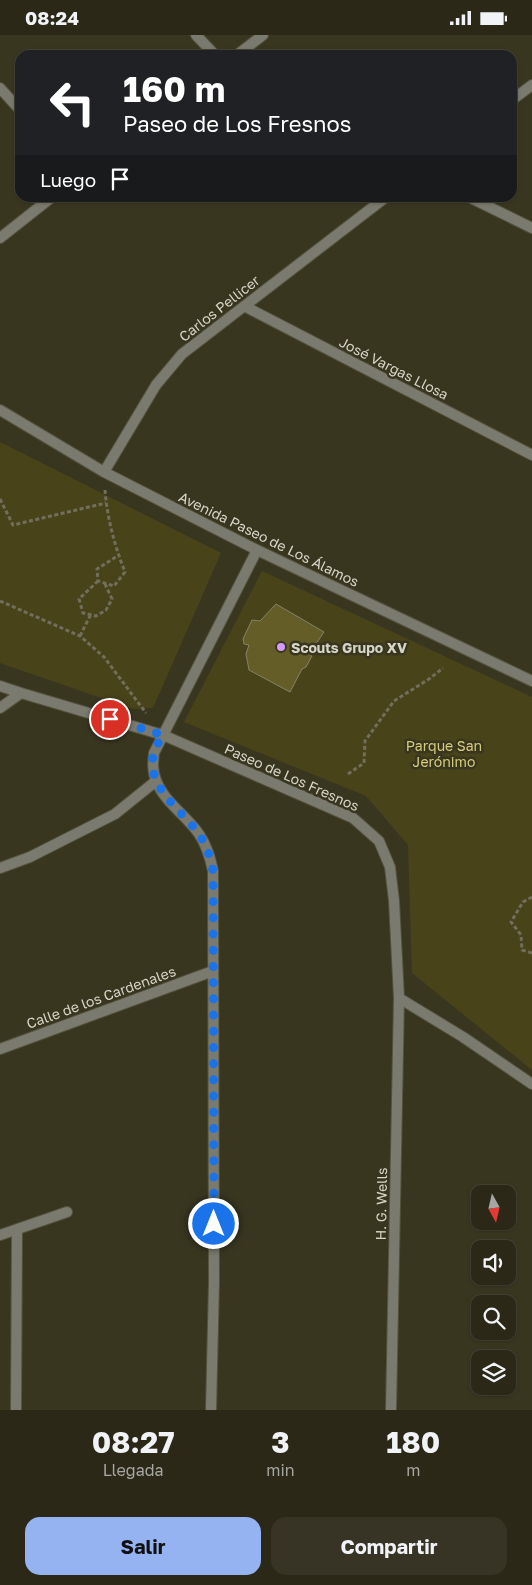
<!DOCTYPE html>
<html lang="es">
<meta charset="utf-8">
<style>
:root{--surface:#2b2818;--page:#373425;--text:#f1f3f6;--muted:#a6a6a2;--line:#474437;--accent:#95b2f1}
body{margin:0;font-family:"Golos Text",sans-serif;background:var(--page);color:var(--text);height:100vh;display:flex;flex-direction:column;font-size:19px;white-space:nowrap}
*{box-sizing:border-box;margin:0}
p{font-size:16px;color:var(--muted)}
.icon{flex:none;width:28px;height:28px;fill:none;stroke:currentColor;stroke-width:2;stroke-linecap:round;stroke-linejoin:round}
.map{position:relative;height:1375px;overflow:hidden}
.panel{display:flex;flex-direction:column;background:var(--surface);flex:1}
.panel>*{flex:none}
.hud{position:absolute;left:15px;top:15px;width:502px;height:152px;border-radius:15px;box-shadow:0 1px 4px #0004,0 0 0 1px var(--line);background:#202124;color:#fff;overflow:hidden}
.needle{width:32px;rotate:172deg}
.fabs{position:absolute;left:471px;top:1150px;display:grid;gap:10px}
.fabs a{display:grid;place-items:center;width:45px;height:45px;border-radius:10px;background:var(--surface);box-shadow:0 1px 4px #0004,0 0 0 1px var(--line);font-size:25px}
.pin{position:absolute;display:grid;place-items:center;width:42px;height:42px;color:#fff;margin:-21px;border:2px solid #fff;border-radius:50%;box-shadow:0 1px 5px #0007}
.me{position:absolute;width:55px;margin:-28px;rotate:0deg;stroke-linejoin:round;filter:drop-shadow(0 0 4px #0008)}
.turn{display:flex;align-items:center;gap:18px;height:105px;padding:0 25px;font-size:22px}
.turn .icon{width:65px;height:65px;stroke-width:2.5}
.turn b{display:block;font-size:35px;line-height:42px}
.then{display:flex;align-items:center;height:48px;padding:0 25px;background:#0003;gap:10px;font-size:19px}
.eta{display:flex;justify-content:space-evenly;align-items:center;height:85px;text-align:center}
.eta b{font-size:30px;font-weight:700;line-height:35px}
.primary-button{display:flex;gap:10px;margin-top:auto;padding:10px 25px}
.primary-button a{flex:1;height:58px;border-radius:15px;background:var(--accent);color:#111;font-size:20px;font-weight:700;line-height:58px;text-align:center}
.primary-button a+a{background:var(--page);color:var(--text)}
.status{display:flex;justify-content:space-between;align-items:center;height:35px;padding:0 25px;background:var(--surface);direction:ltr}
.status svg{height:14px;fill:currentColor}
.map>svg:first-child{display:block}
.green{fill:#49431a}
.building{fill:#655d28;stroke:#858269}
.lines{fill:none;stroke-linecap:round;stroke-linejoin:round}
.street-casing{stroke:#55533e;stroke-width:12}
.path{stroke:#716f5c;stroke-width:3;stroke-dasharray:4 2.5;stroke-linecap:butt}
.street{stroke:#7b7a6f;stroke-width:10}
.route{stroke:#1a73e8;stroke-width:9;stroke-dasharray:0 16.2}
.poi-dot{fill:#d69bfa;stroke:#393620;stroke-width:2}
.labels{text-anchor:middle;dominant-baseline:central;stroke-width:5;stroke-linejoin:round;paint-order:stroke}
.street-label{font-size:14px;fill:#d6d5c7;stroke:#393620}
.poi-label{font-size:14px;font-weight:bold;fill:#d6d5c7;stroke:#393620;text-anchor:start}
.park-label{font-size:14px;fill:#d7cc7a;stroke:#393620}
</style>
<div class="status"><b>08:24</b><svg viewBox="0 0 49 12"><path d="M0 12V9h3v3zM5 12V6h3v6zM10 12V3h3v9zM15 12V0h3v12zM26 1h20v11H26zM47 4h2v5h-2z"/></svg></div>
<div class="map">
<svg width="532" height="1375" viewBox="0 0 532 1375">
<rect width="100%" height="100%" fill="#393620"/>
<!-- green -->
<path class="green" d="M0,407L221,518L153,673L133,674L0,628Z
M262,536L532,662V1035L412,938L408,810L366,761L184,687Z"/>
<!-- building -->
<path class="building" d="M276,569L324,597L309,619L312,621L306,632L302,634L290,657L249,635L246,619L249,610L244,609L243,604L252,585L260,586Z"/>
<g class="lines">
<defs>
<path id="street" d="M196,0L215,20
M237,20L263,0
M0,53L20,75
M512,65L532,50
M469,162L532,193
M0,203L52,162
M244,271L532,420
M0,375L104,437L257,515L532,646
M104,437L156,350L182,319L386,162
M0,651L21,658L163,700L353,783L379,806L390,832L394,866L399,963L391,1375
M0,673L21,658
M0,833L30,822L115,779L156,746
M399,963L463,1002L532,1049
M0,1014L213,936
M0,1200L67,1177
M16,1375L17,1194
M211,1375L214,1247L213,836C210,822 207,811 199,799C187,781 163,766 156,745C152,736 153,727 154,718L257,515"/>
</defs>
<!-- street casing -->
<use href="#street" class="street-casing"/>
<!-- path -->
<path class="path" d="M105,455C107,483 115,512 125,537L114,551L98,546L97,534L119,520
M0,464L13,490L106,468
M98,546L79,564L83,578L96,581L106,575L112,564L105,549
M0,566L80,601L104,622L146,678
M80,601L91,579
M348,739L364,728L365,706L394,666L429,644L443,633
M532,862L523,867L511,887L521,900L522,915L532,918"/>
<!-- street -->
<use href="#street" class="street"/>
</g>
<g class="lines">
<!-- route -->
<path class="route" d="M110,684L163,700C160,705 156,711 154,717C144,751 182,775 199,799C207,811 210,822 213,836L214,1189"/>
</g>
<!-- markers -->
<circle class="poi-dot" cx="281" cy="612" r="5"/>
<g class="labels">
<!-- street labels -->
<g class="street-label">
<text transform="translate(219 273) rotate(-38)">Carlos Pellicer</text>
<text transform="translate(394 333) rotate(27)">José Vargas Llosa</text>
<text transform="translate(269 504) rotate(26)">Avenida Paseo de Los Álamos</text>
<text transform="translate(292 742) rotate(24)">Paseo de Los Fresnos</text>
<text transform="translate(101 962) rotate(-20)">Calle de los Cardenales</text>
<text transform="translate(381 1169) rotate(-89)">H. G. Wells</text>
</g>
<!-- poi labels -->
<g class="poi-label">
<text x="291" y="612">Scouts Grupo XV</text>
</g>
<!-- park labels -->
<g class="park-label">
<text x="444" y="710">Parque San<tspan x="444" dy="16">Jerónimo</tspan></text>
</g>
</g>
</svg>
<div class="fabs">
<a><svg class="needle" viewBox="-14 -14 28 28"><path d="M0-13l5 13h-10z" fill="#e53935"/><path d="M0 13l5-13h-10z" fill="#a6a6a2"/></svg></a>
<a><svg class="icon" aria-label="sound" viewBox="0 0 24 24"><path d="M4 9h4l5-4v14l-5-4H4zM17 9q2 3 0 6"/></svg></a>
<a><svg class="icon" aria-label="search" viewBox="0 0 24 24"><circle cx="10" cy="10" r="6"/><path d="M15 15l6 6"/></svg></a>
<a><svg class="icon" aria-label="layers" viewBox="0 0 24 24"><path d="M12 4l9 5-9 5-9-5zM3 14l9 5 9-5"/></svg></a>
</div>
<div class="pin" style="left:110px;top:684px;background:#d93025"><svg class="icon" aria-label="arrive" viewBox="0 0 24 24"><path d="M6 21V4h12l-3 4 3 4H6"/></svg></div>
<svg class="me" style="left:214px;top:1189px" viewBox="-20 -20 40 40"><circle r="17" fill="#1a73e8" stroke="#fff" stroke-width="3"/><path d="M0-11L8 9 0 5-8 9z" fill="#fff"/></svg>
<div class="hud">
<div class="turn"><svg class="icon" aria-label="left" viewBox="0 0 24 24"><path d="M17 20v-9H6M10 6l-5 5 5 5"/></svg><div><b>160 m</b>Paseo de Los Fresnos</div></div>
<div class="then">Luego<svg class="icon" aria-label="arrive" viewBox="0 0 24 24"><path d="M6 21V4h12l-3 4 3 4H6"/></svg></div>
</div>
</div>
<section class="panel">
<div class="eta">
<div><b>08:27</b><p>Llegada</p></div>
<div><b>3</b><p>min</p></div>
<div><b>180</b><p>m</p></div>
</div>
<div class="primary-button"><a>Salir</a><a>Compartir</a></div>
</section>
